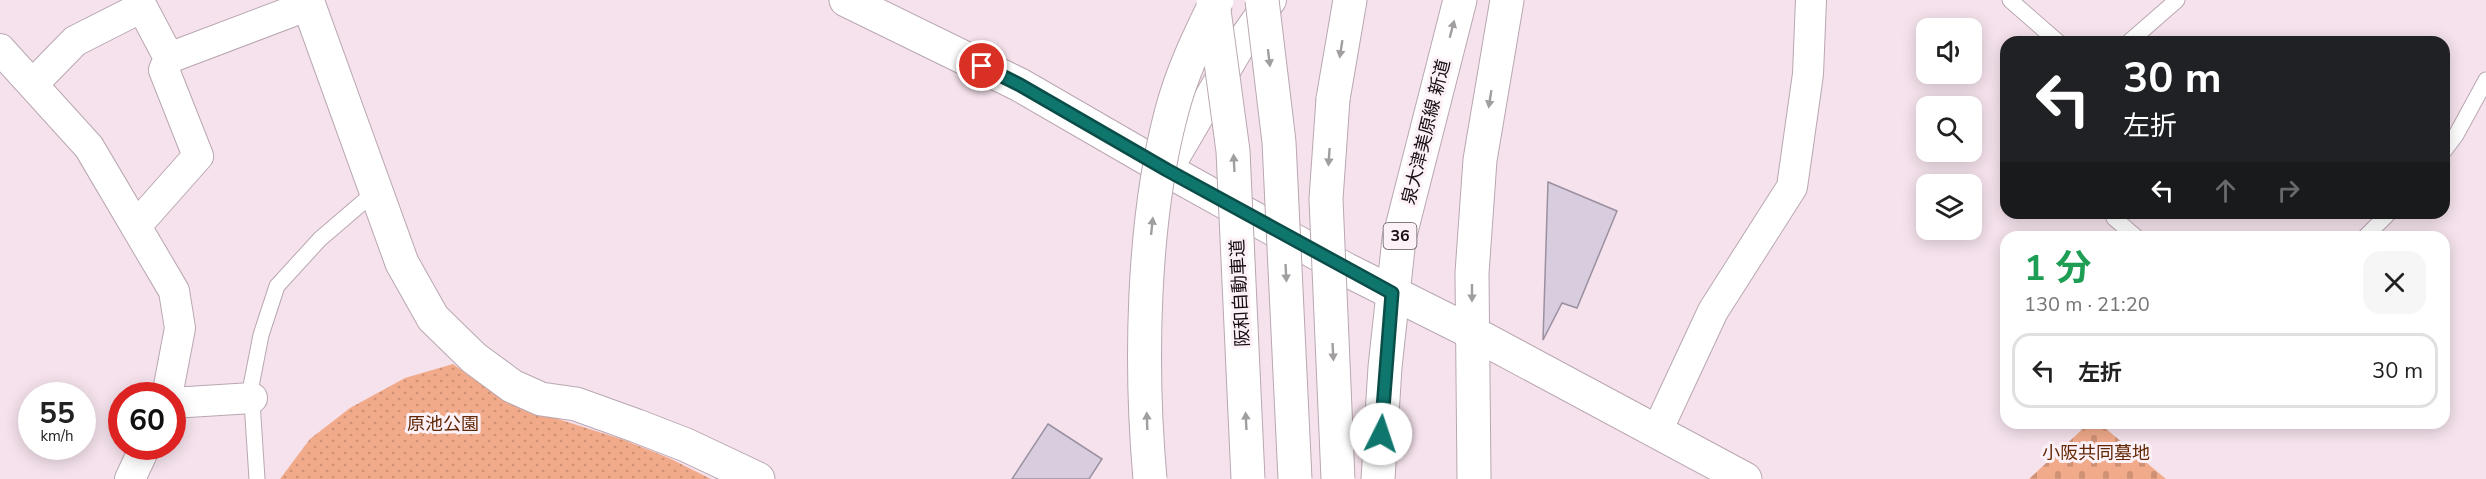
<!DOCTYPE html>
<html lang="ja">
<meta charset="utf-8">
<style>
:root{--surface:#fff;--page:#f6f6f6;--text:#222;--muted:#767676;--line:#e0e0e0}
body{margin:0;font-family:"Nunito Sans","Noto Sans JP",sans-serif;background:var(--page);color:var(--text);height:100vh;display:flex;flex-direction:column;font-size:22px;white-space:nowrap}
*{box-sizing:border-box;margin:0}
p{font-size:20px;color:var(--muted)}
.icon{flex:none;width:33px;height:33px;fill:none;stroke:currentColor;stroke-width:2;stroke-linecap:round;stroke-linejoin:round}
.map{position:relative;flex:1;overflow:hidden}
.sheet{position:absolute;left:2000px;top:231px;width:450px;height:198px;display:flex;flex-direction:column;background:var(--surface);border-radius:18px;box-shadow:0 3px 15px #0003}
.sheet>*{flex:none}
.hud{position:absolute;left:2000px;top:36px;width:450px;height:183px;border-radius:18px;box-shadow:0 3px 15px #0003;background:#202124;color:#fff;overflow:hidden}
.tools{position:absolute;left:1916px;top:18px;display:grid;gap:12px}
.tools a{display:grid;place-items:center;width:66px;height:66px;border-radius:12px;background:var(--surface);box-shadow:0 3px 15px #0003;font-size:30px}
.speed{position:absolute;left:18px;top:382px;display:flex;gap:12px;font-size:30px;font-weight:700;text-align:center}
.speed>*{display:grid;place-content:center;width:78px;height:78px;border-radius:50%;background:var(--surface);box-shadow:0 3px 15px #0003;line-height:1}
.speed small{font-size:15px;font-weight:400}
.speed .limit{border:9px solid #d22;background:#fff;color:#111}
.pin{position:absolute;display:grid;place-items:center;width:51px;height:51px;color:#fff;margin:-26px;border:3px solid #fff;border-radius:50%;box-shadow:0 2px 6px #0007}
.me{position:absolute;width:66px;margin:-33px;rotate:4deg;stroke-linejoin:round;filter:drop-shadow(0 0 4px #0008)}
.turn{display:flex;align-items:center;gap:21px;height:126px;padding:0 24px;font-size:27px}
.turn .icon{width:78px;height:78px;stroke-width:2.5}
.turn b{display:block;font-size:42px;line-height:51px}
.lanes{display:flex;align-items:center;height:57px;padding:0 24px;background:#0003;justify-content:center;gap:30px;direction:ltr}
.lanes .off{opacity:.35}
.round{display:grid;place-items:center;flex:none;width:63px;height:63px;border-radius:18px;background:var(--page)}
.head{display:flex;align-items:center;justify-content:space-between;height:102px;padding:0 24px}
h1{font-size:36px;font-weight:700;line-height:45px;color:#1e9e55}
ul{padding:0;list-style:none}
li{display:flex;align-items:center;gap:18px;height:75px;margin:0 12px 9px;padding:0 12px;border:3px solid var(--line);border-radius:18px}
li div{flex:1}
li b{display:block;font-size:22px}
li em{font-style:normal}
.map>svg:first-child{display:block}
.cemetery{fill:url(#cemetery-stones)}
.park{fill:url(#park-dots)}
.building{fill:#d8cdde;stroke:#9a90a0;stroke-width:1.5}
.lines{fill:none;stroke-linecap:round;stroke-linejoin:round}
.lane-casing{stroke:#b9a7b1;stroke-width:17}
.street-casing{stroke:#b9a7b1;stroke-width:32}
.secondary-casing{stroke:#b9a7b1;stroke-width:35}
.primary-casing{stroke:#b9a7b1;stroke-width:35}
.highway-casing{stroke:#b9a7b1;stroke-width:35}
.lane{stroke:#fff;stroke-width:15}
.street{stroke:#fff;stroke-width:30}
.secondary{stroke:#fff;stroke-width:33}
.primary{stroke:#fff;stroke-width:33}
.highway{stroke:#fff;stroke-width:33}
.highway-bridge-casing{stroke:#b9a7b1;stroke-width:35;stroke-linecap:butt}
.highway-bridge{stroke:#fff;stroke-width:33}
.oneway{fill:#a19ea0}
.route-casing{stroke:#0a4d48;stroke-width:15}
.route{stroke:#0f766e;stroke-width:10}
.labels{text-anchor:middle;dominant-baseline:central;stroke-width:6;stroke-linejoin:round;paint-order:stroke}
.shield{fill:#fdf1f8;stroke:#5a5156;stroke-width:1.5}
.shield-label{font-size:16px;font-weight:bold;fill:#140d11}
.street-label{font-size:18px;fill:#140d11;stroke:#fdf1f8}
.park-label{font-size:18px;fill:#622806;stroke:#fdf1f8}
</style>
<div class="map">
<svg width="2486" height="479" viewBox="0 0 2486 479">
<defs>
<pattern id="cemetery-stones" width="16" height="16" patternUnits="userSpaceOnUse" patternTransform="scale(1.5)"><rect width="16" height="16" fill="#f1aa8a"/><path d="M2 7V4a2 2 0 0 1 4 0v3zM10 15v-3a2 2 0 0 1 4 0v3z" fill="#ce9176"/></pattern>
<pattern id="park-dots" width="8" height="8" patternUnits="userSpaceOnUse" patternTransform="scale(1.5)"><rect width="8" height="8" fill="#f1aa8a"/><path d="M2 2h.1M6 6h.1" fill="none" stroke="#ce9176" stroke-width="1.8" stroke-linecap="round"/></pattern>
</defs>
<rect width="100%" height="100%" fill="#f5e2ec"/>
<!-- cemetery -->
<path class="cemetery" d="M2089,423H2099L2166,479H2029Z"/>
<!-- park -->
<path class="park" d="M453,364L508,403L624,440L669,458L711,479H280L310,439L350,408L405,378Z"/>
<!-- building -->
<path class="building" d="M1548,182L1617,211L1577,308L1562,303L1543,340Z
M1048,424L1102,459L1089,479H1012Z"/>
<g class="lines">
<defs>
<path id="lane" d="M2010,0L2058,42
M2129,42L2177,0
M2444,151L2456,135L2486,80
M2113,213L2114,218L2136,237
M2365,237L2389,213
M257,479L251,386L261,335L277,286L320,239L376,191"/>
<path id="street" d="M0,49L89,147L174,291L180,328L167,396
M33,84L75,41L142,7L169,58
M1167,170L1245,37L1271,0
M136,226L198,156L164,70L169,58L309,5
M172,403L252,398
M1657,431L1713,311L1792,187L1808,74L1811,0
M130,479L145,447"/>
<path id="secondary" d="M307,0L402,263L433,318L474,358L512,386L541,399L576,404L637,426L686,445L758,479
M846,0L1020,85L1167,170L1347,270L1473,333L1745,479"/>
<path id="primary" d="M1378,479L1385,367L1399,239L1460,0
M1474,479L1472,273L1480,160L1507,0"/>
<path id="highway" d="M1333,99L1350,0"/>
</defs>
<!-- lane casing -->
<use href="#lane" class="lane-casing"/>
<!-- street casing -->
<use href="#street" class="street-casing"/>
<!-- secondary casing -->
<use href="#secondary" class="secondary-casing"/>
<!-- primary casing -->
<use href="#primary" class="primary-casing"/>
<!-- highway casing -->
<use href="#highway" class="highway-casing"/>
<!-- lane -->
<use href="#lane" class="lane"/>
<!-- street -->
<use href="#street" class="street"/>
<!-- secondary -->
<use href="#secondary" class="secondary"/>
<!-- primary -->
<use href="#primary" class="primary"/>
<!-- highway -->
<use href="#highway" class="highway"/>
<defs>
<path id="highway-bridge" d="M1262,0L1279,142L1295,479
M1213,3L1233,151L1248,479
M1333,99L1326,199L1338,479
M1150,479C1140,367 1142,224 1171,114C1181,74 1199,37 1217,0"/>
</defs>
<!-- highway-bridge casing -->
<use href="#highway-bridge" class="highway-bridge-casing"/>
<!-- highway-bridge -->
<use href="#highway-bridge" class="highway-bridge"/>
</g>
<!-- one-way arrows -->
<defs><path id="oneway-solid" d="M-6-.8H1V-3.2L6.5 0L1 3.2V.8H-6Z" transform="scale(1.5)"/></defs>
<g class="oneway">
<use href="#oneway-solid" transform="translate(1452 29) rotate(-75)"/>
<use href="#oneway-solid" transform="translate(1341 49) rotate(99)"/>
<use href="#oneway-solid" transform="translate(1269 58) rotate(83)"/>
<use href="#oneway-solid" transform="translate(1490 99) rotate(99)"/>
<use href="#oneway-solid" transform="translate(1329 157) rotate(94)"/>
<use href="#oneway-solid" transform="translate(1234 163) rotate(-93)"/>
<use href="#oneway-solid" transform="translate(1152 226) rotate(-84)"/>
<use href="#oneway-solid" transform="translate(1286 273) rotate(87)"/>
<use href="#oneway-solid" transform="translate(1472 293) rotate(90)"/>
<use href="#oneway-solid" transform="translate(1333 352) rotate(87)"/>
<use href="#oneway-solid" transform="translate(1147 421) rotate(-92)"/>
<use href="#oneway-solid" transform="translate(1246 421) rotate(-93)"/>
</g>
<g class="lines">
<defs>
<path id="route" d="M982,66L1020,85L1167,170L1392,293L1381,434"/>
</defs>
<!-- route casing -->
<use href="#route" class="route-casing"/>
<!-- route -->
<use href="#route" class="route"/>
</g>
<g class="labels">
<!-- shield labels -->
<rect class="shield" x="1383.5" y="223" width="33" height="26" rx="4.5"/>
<g class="shield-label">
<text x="1400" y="236">36</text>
</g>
<!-- street labels -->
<g class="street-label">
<text transform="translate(1426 132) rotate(-76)">泉大津美原線 新道</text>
<text transform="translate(1240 293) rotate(-93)">阪和自動車道</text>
</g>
<!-- park labels -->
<g class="park-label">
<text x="443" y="424">原池公園</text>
<text x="2096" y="453">小阪共同墓地</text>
</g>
</g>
</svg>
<div class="tools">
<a><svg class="icon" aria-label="sound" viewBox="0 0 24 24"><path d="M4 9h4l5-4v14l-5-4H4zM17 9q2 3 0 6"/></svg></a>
<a><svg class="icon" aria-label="search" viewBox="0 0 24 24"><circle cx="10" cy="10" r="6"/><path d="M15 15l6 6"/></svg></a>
<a><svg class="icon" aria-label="layers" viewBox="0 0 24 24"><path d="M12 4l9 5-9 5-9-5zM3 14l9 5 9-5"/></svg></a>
</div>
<div class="speed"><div>55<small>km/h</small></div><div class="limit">60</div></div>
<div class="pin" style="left:982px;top:66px;background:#d93025"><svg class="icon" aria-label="arrive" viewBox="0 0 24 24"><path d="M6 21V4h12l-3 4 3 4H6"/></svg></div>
<svg class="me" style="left:1381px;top:434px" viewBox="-20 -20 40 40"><circle r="19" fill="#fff"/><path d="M0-13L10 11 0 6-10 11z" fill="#0f766e"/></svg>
<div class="hud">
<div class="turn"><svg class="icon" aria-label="left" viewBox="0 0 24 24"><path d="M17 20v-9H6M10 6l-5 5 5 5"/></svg><div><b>30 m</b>左折</div></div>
<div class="lanes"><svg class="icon" aria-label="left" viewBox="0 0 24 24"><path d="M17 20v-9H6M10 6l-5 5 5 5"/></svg><svg class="icon off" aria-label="ahead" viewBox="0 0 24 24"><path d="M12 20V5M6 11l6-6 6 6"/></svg><svg class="icon off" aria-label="right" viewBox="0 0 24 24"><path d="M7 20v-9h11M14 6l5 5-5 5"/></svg></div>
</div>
<section class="sheet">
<div class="head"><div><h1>1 分</h1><p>130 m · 21:20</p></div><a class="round"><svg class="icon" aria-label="close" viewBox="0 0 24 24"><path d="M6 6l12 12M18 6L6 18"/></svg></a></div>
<ul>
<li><svg class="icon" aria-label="left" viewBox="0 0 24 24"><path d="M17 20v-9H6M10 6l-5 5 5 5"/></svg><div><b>左折</b></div><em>30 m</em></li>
</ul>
</section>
</div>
